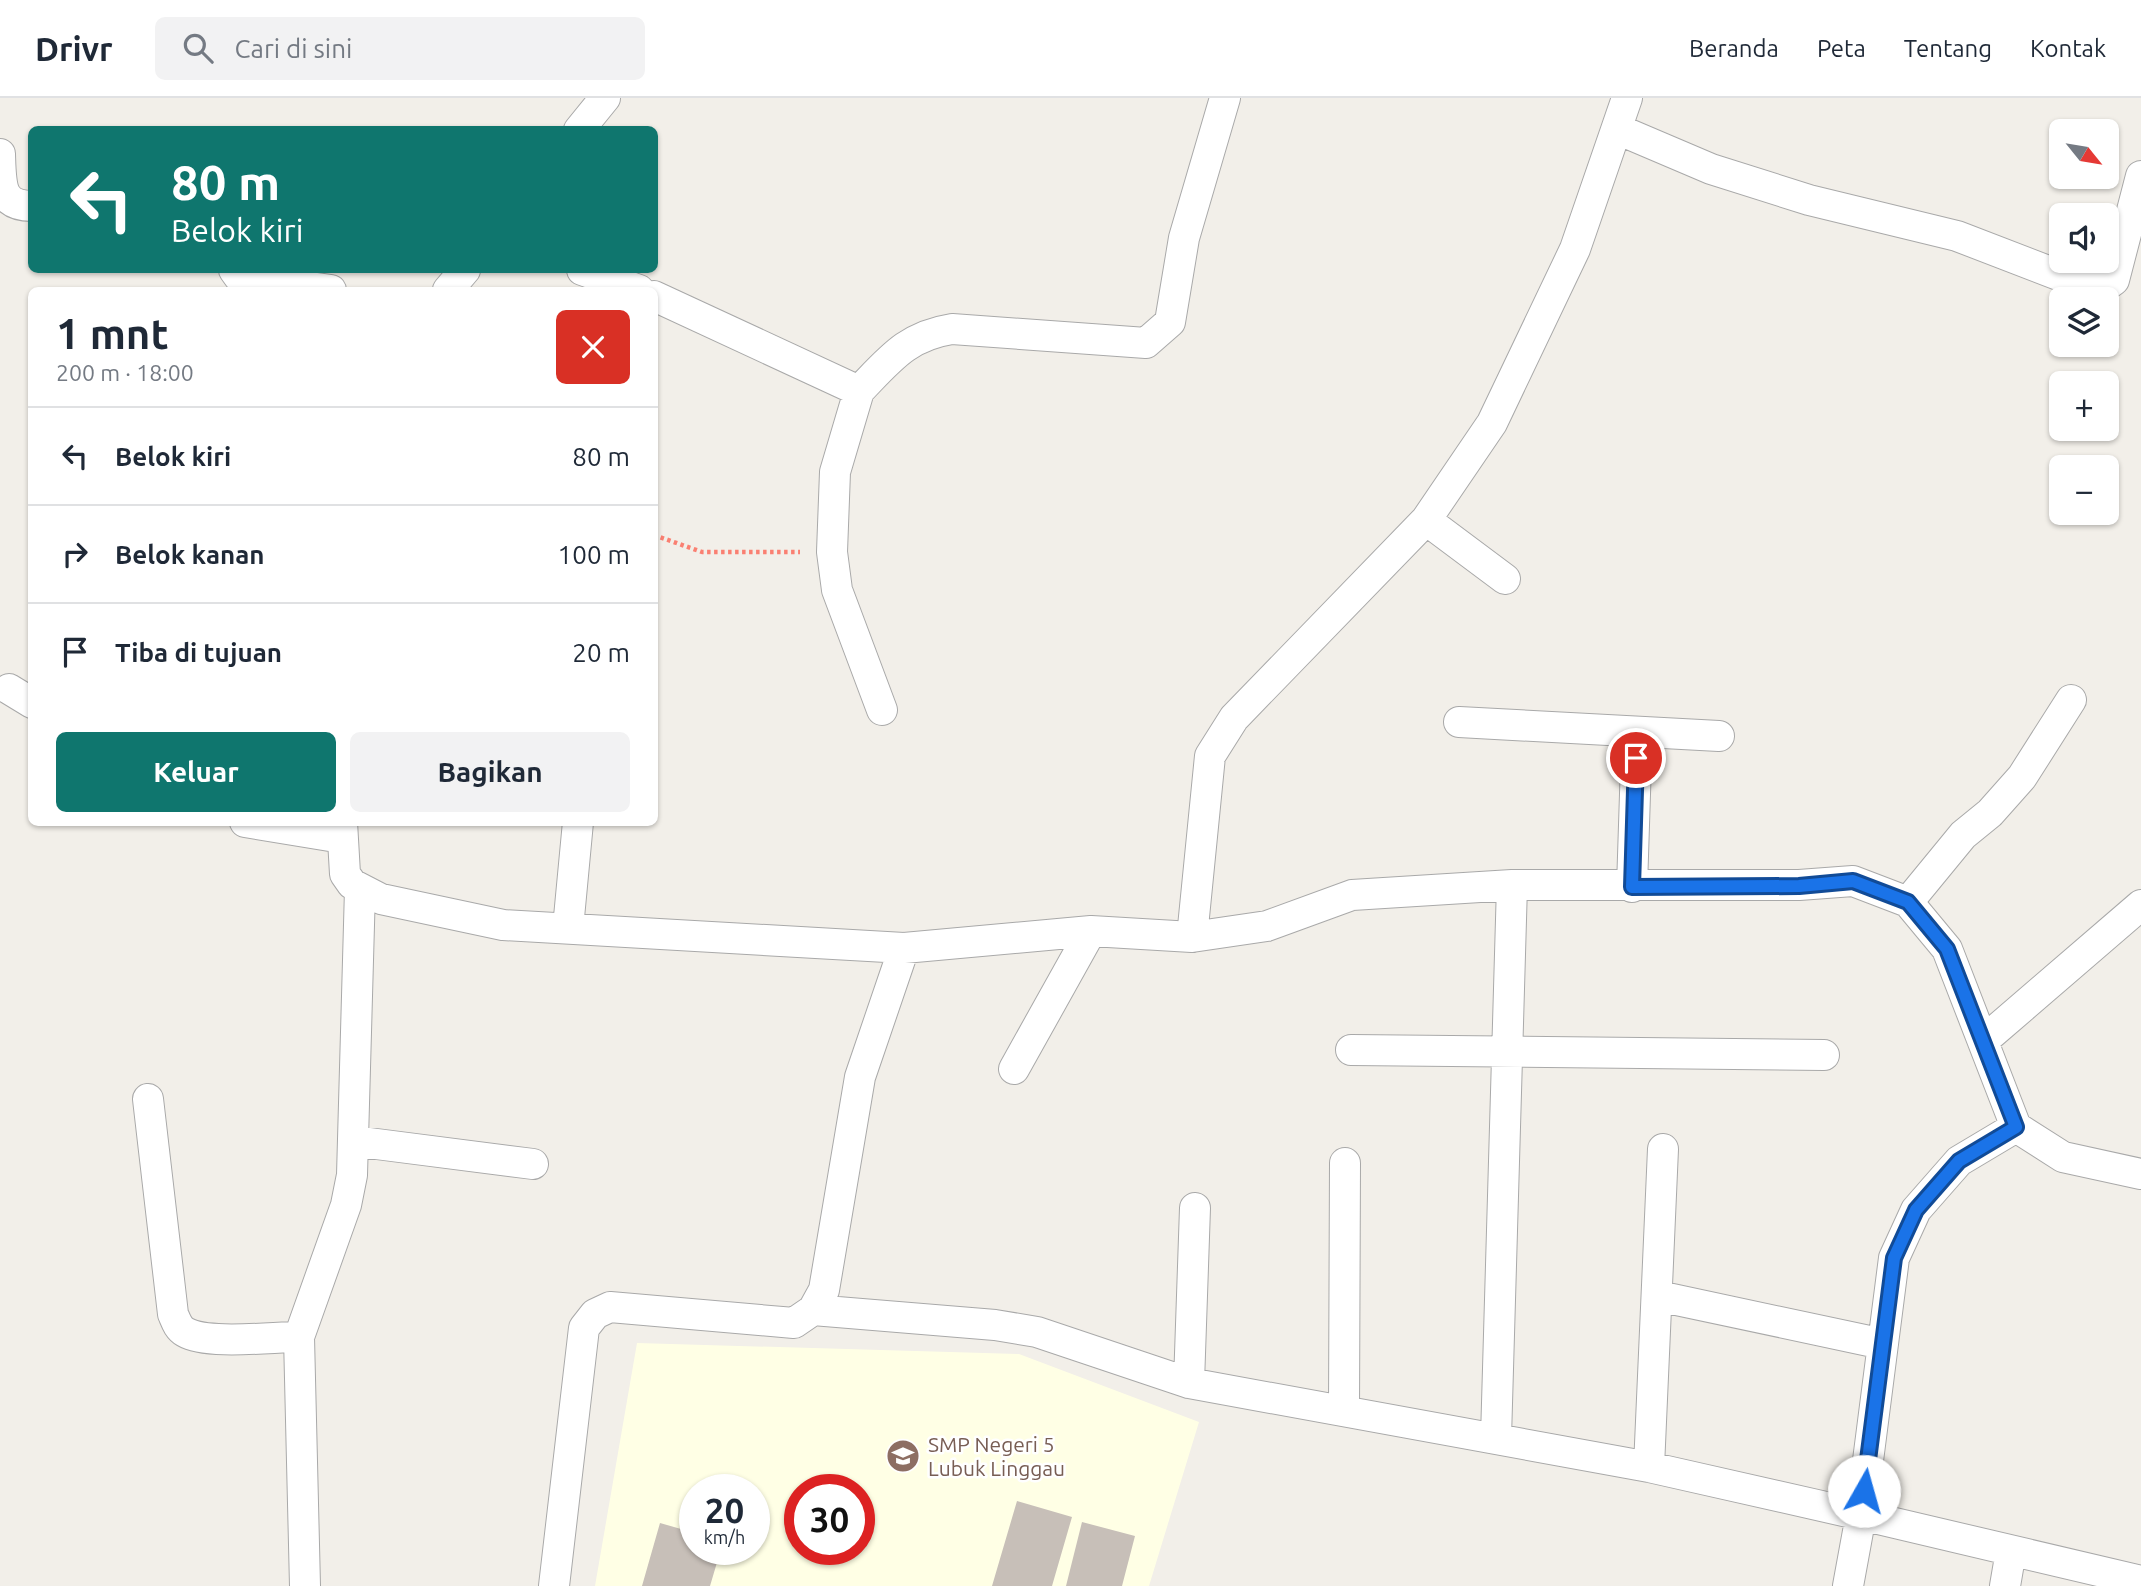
<!DOCTYPE html>
<html lang="id">
<meta charset="utf-8">
<style>
:root{--surface:#fff;--page:#f2f2f3;--text:#1f2937;--muted:#747a83;--line:#e0e1e3;--accent:#0f766e}
body{margin:0;font-family:Ubuntu,sans-serif;background:var(--page);color:var(--text);height:100vh;display:flex;flex-direction:column;font-size:26px;white-space:nowrap}
*{box-sizing:border-box;margin:0}
p{font-size:23px;color:var(--muted)}
.icon{flex:none;width:38px;height:38px;fill:none;stroke:currentColor;stroke-width:2;stroke-linecap:round;stroke-linejoin:round}
.map{position:relative;flex:1;overflow:hidden}
.details{position:absolute;left:28px;top:189px;width:630px;height:539px;display:flex;flex-direction:column;background:var(--surface);border-radius:10px;box-shadow:0 2px 5px #0004}
.details>*{flex:none}
.banner{position:absolute;left:28px;top:28px;width:630px;height:147px;border-radius:10px;box-shadow:0 2px 5px #0004;background:#0f766e;color:#fff;overflow:hidden}
.needle{width:46px;rotate:120deg}
.controls{position:absolute;left:2049px;top:21px;display:grid;gap:14px}
.controls a{display:grid;place-items:center;width:70px;height:70px;border-radius:10px;background:var(--surface);box-shadow:0 2px 5px #0004;font-size:35px}
.speed{position:absolute;left:679px;top:1376px;display:flex;gap:14px;font-size:35px;font-weight:700;text-align:center}
.speed>*{display:grid;place-content:center;width:91px;height:91px;border-radius:50%;background:var(--surface);box-shadow:0 2px 5px #0004;line-height:1}
.speed small{font-size:18px;font-weight:400}
.speed .limit{border:10px solid #d22;background:#fff;color:#111}
.pin{position:absolute;display:grid;place-items:center;width:60px;height:60px;color:#fff;margin:-30px;border:4px solid #fff;border-radius:50%;box-shadow:0 2px 7px #0007}
.me{position:absolute;width:77px;margin:-38px;rotate:7deg;stroke-linejoin:round;filter:drop-shadow(0 0 5px #0008)}
.turn{display:flex;align-items:center;gap:24px;height:147px;padding:0 28px;font-size:32px}
.turn .icon{width:91px;height:91px;stroke-width:2.5}
.turn b{display:block;font-size:49px;line-height:60px}
.round{display:grid;place-items:center;flex:none;width:74px;height:74px;border-radius:10px;background:var(--page)}
.headline{display:flex;align-items:center;justify-content:space-between;height:119px;padding:0 28px}
h1{font-size:42px;font-weight:700;line-height:52px}
.cta{display:flex;gap:14px;margin-top:auto;padding:14px 28px}
.cta a{flex:1;height:80px;border-radius:10px;background:var(--accent);color:#fff;font-size:28px;font-weight:700;line-height:80px;text-align:center}
.cta a+a{background:var(--page);color:var(--text)}
ul{padding:0;list-style:none}
li{display:flex;align-items:center;gap:21px;height:98px;padding:0 28px;border-top:2px solid var(--line)}
li div{flex:1}
li b{display:block;font-size:26px}
li em{font-style:normal}
header{display:flex;align-items:center;gap:42px;box-sizing:border-box;height:98px;padding:0 35px;background:var(--surface);border-bottom:2px solid var(--line)}
header strong{font-size:33px}
nav{display:flex;gap:38px;margin-inline-start:auto;font-size:24px}
.search{width:490px;height:63px;background:var(--page);display:flex;align-items:center;gap:18px;box-sizing:border-box;padding:0 24px;border-radius:10px;color:var(--muted);font-size:26px}
.map>svg:first-child{display:block}
.education{fill:#ffffe5;fill-rule:evenodd}
.building{fill:#c7bfb8}
.lines{fill:none;stroke-linecap:round;stroke-linejoin:round}
.street-casing{stroke:#a9a9a9;stroke-width:32}
.path{stroke:#fa8072;stroke-width:4.5;stroke-dasharray:3.5 3.5;stroke-linecap:butt}
.street{stroke:#fff;stroke-width:30}
.route-casing{stroke:#114b97;stroke-width:18}
.route{stroke:#1a73e8;stroke-width:12}
.labels{text-anchor:middle;dominant-baseline:central;stroke-width:5;stroke-linejoin:round;paint-order:stroke}
.education-label{font-size:21px;fill:#785e54;stroke:#fff;text-anchor:start}
</style>
<header>
<strong>Drivr</strong>
<div class="search"><svg class="icon" aria-label="search" viewBox="0 0 24 24"><circle cx="10" cy="10" r="6"/><path d="M15 15l6 6"/></svg>Cari di sini</div>
<nav><a>Beranda</a><a>Peta</a><a>Tentang</a><a>Kontak</a></nav>
</header>
<div class="map">
<svg width="2141" height="1488" viewBox="0 0 2141 1488">
<rect width="100%" height="100%" fill="#f2efe9"/>
<!-- education -->
<path class="education" d="M637,1245L1019,1256L1199,1324L1149,1488H595ZM695,1391H754V1451H695ZM800,1391H859V1451H800Z"/>
<!-- building -->
<path class="building" d="M1017,1403L1072,1419L1052,1488H992Z
M1082,1424L1135,1438L1122,1488H1066Z
M660,1425L695,1435V1451H721L710,1488H642Z"/>
<g class="lines">
<defs>
<path id="street" d="M1617,31L1711,71L1809,102L1957,138L2087,188L2103,190L2114,182L2141,78
M579,32L605,0
M0,56C1,88 0,108 32,108
M234,172L239,179L331,192
M582,172L639,192
M448,192L465,172
M654,198L859,293C890,261 907,238 952,231L1146,245L1170,224L1184,140L1225,0
M859,293L835,374L832,454L837,492L882,612
M1426,422L1505,481
M9,591L32,605
M1459,624L1719,638
M245,724L342,740
M342,724L345,776L352,786L381,801L503,827L904,850L1091,833L1192,839L1267,828L1352,797L1512,787H1799L1853,783L1908,804L1947,851L2016,1029L2063,1059L2141,1076
M1632,789L1637,634
M1908,804L1963,737L1990,715L2022,679L2071,602
M568,830L578,724
M1192,839L1210,658L1234,620L1426,422L1492,325L1575,151L1627,0
M1983,943L2141,807
M1351,952L1824,957
M1014,971L1091,833
M148,1001L173,1216C176,1223 178,1230 185,1234C207,1247 272,1239 299,1239
M353,1043L533,1066
M1658,1198L1883,1246
M813,1212L995,1227L1037,1234L1189,1285L1649,1369L1861,1417L1894,1160L1916,1112L1959,1063L2016,1029
M1189,1285L1195,1110
M1344,1313L1345,1065
M1496,1340L1512,787
M1649,1369L1663,1051
M305,1488L299,1239L346,1107L352,1077L360,791
M554,1488L584,1230L595,1216L610,1209L794,1225L813,1212L824,1192L860,979L904,850
M1848,1488L1861,1417L2141,1483
M2005,1488L2011,1453"/>
</defs>
<!-- street casing -->
<use href="#street" class="street-casing"/>
<!-- path -->
<path class="path" d="M654,437L702,454H800"/>
<!-- street -->
<use href="#street" class="street"/>
</g>
<g class="lines">
<defs>
<path id="route" d="M1636,660L1632,789L1799,788L1853,783L1908,804L1947,851L2016,1029L1959,1063L1916,1112L1894,1160L1864,1393"/>
</defs>
<!-- route casing -->
<use href="#route" class="route-casing"/>
<!-- route -->
<use href="#route" class="route"/>
</g>
<!-- icons -->
<defs>
<symbol id="school-disc" viewBox="-11 -11 22 22"><circle r="9.5" fill="#8d6e63" stroke="#fff"/><path d="M0-5L7-2L0 1L-7-2ZM-4 1L0 2.5L4 1V4Q0 6-4 4Z" fill="#fff"/></symbol>
</defs>
<g fill-rule="evenodd">
<use href="#school-disc" x="884" y="1339" width="38" height="38"/>
</g>
<g class="labels">
<!-- education labels -->
<g class="education-label">
<text x="928" y="1346">SMP Negeri 5<tspan x="928" dy="24">Lubuk Linggau</tspan></text>
</g>
</g>
</svg>
<div class="controls">
<a><svg class="needle" viewBox="-14 -14 28 28"><path d="M0-13l5 13h-10z" fill="#e53935"/><path d="M0 13l5-13h-10z" fill="#747a83"/></svg></a>
<a><svg class="icon" aria-label="sound" viewBox="0 0 24 24"><path d="M4 9h4l5-4v14l-5-4H4zM17 9q2 3 0 6"/></svg></a>
<a><svg class="icon" aria-label="layers" viewBox="0 0 24 24"><path d="M12 4l9 5-9 5-9-5zM3 14l9 5 9-5"/></svg></a>
<a>+</a>
<a>−</a>
</div>
<div class="speed"><div>20<small>km/h</small></div><div class="limit">30</div></div>
<div class="pin" style="left:1636px;top:660px;background:#d93025"><svg class="icon" aria-label="arrive" viewBox="0 0 24 24"><path d="M6 21V4h12l-3 4 3 4H6"/></svg></div>
<svg class="me" style="left:1864px;top:1393px" viewBox="-20 -20 40 40"><circle r="19" fill="#fff"/><path d="M0-13L10 11 0 6-10 11z" fill="#1a73e8"/></svg>
<div class="banner">
<div class="turn"><svg class="icon" aria-label="left" viewBox="0 0 24 24"><path d="M17 20v-9H6M10 6l-5 5 5 5"/></svg><div><b>80 m</b>Belok kiri</div></div>
</div>
<section class="details">
<div class="headline"><div><h1>1 mnt</h1><p>200 m · 18:00</p></div><a class="round" style="background:#d93025;color:#fff"><svg class="icon" aria-label="close" viewBox="0 0 24 24"><path d="M6 6l12 12M18 6L6 18"/></svg></a></div>
<ul>
<li><svg class="icon" aria-label="left" viewBox="0 0 24 24"><path d="M17 20v-9H6M10 6l-5 5 5 5"/></svg><div><b>Belok kiri</b></div><em>80 m</em></li>
<li><svg class="icon" aria-label="right" viewBox="0 0 24 24"><path d="M7 20v-9h11M14 6l5 5-5 5"/></svg><div><b>Belok kanan</b></div><em>100 m</em></li>
<li><svg class="icon" aria-label="arrive" viewBox="0 0 24 24"><path d="M6 21V4h12l-3 4 3 4H6"/></svg><div><b>Tiba di tujuan</b></div><em>20 m</em></li>
</ul>
<div class="cta"><a>Keluar</a><a>Bagikan</a></div>
</section>
</div>
